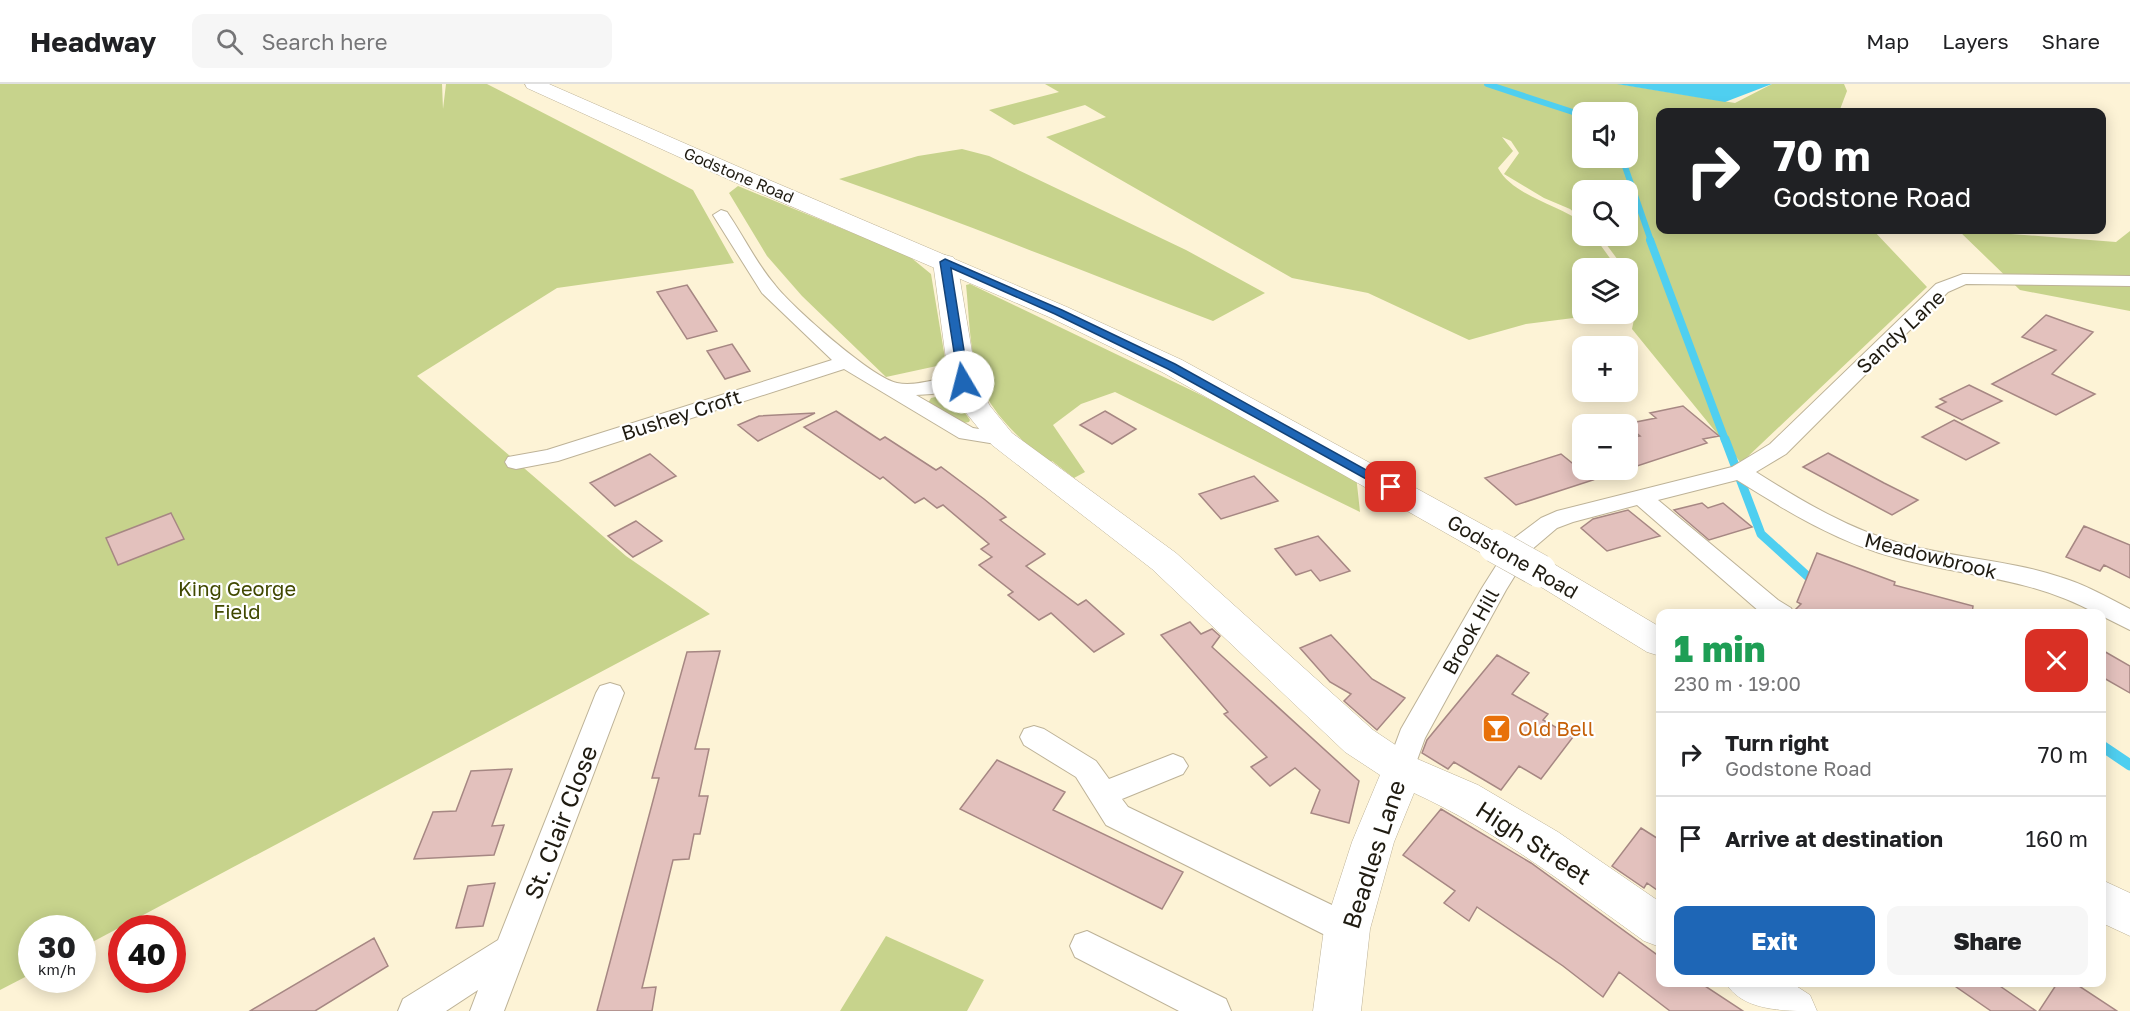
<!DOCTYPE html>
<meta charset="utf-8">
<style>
:root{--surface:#fff;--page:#f6f6f6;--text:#202124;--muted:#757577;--line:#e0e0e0;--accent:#1e66b6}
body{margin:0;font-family:"Golos Text",sans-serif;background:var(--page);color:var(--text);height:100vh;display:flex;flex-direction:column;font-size:22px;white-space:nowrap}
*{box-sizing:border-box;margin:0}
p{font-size:20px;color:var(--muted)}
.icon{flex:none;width:33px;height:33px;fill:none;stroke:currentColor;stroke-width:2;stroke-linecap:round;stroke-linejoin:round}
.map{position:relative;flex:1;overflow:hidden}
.panel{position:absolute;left:1656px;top:525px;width:450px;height:378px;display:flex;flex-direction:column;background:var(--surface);border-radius:12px;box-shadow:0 3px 15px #0003}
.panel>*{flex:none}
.top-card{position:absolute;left:1656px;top:24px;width:450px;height:126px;border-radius:12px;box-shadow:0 3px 15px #0003;background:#202124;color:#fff;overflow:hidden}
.tools{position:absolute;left:1572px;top:18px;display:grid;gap:12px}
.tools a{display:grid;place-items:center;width:66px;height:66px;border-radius:12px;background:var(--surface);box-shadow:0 3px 15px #0003;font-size:30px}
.speed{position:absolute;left:18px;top:831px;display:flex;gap:12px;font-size:30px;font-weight:700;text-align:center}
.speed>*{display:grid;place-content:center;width:78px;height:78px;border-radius:50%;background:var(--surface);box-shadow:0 3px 15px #0003;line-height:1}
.speed small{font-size:15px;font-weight:400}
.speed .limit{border:9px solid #d22;background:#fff;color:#111}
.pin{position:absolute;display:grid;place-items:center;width:51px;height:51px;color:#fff;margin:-26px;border-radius:12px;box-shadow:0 3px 9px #0006}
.me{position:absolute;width:66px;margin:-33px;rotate:352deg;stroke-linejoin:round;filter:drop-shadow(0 0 4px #0008)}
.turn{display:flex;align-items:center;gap:21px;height:126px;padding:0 18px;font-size:27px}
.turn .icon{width:78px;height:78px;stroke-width:2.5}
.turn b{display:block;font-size:42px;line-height:51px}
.round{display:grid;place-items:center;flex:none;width:63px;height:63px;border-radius:12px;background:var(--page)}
.head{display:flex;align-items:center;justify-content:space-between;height:102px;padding:0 18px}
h1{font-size:36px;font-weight:800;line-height:45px;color:#1e9e55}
.cta{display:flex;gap:12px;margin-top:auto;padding:12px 18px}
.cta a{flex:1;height:69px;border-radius:12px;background:var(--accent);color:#fff;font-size:24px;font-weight:800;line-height:69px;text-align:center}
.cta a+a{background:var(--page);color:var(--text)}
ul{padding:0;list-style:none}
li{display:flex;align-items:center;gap:18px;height:84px;padding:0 18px;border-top:2px solid var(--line)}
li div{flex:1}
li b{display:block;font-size:22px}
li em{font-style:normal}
header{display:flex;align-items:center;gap:36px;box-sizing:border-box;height:84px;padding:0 30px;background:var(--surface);border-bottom:2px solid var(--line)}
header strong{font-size:28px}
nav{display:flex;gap:33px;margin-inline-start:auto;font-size:21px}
.search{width:420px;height:54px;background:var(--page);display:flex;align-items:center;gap:15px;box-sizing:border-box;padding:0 21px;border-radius:12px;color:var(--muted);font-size:22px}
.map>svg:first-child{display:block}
.green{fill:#c7d38c;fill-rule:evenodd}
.water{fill:#4fcff0}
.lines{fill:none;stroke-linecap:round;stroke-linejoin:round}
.stream-far3{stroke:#4fcff0;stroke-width:6}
.stream-far2{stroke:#4fcff0;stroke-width:8}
.stream-far1{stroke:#4fcff0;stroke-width:9}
.stream{stroke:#4fcff0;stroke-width:11}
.building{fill:#e3c1bd;stroke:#a68783;stroke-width:1.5}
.street-casing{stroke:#bdb297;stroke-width:2}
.secondary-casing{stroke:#bdb297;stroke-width:1}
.primary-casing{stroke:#bdb297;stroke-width:1}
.street{fill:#fff;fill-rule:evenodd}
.secondary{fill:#fff;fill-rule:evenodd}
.primary{fill:#fff;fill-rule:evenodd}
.primary-bridge-casing{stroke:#bdb297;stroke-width:34;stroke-linecap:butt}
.primary-bridge{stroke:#fff;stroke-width:33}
.route{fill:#1e66b6;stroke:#144276;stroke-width:1.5}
.labels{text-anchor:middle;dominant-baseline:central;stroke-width:4.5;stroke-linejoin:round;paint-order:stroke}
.far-street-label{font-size:16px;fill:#1f1b11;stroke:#fff}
.street-label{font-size:20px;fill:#1f1b11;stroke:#fff}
.park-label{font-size:20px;fill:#404800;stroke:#fff}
.food-label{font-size:20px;fill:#c56008;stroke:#fff;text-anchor:start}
.near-street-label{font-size:24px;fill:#1f1b11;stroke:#fff}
</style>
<header>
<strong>Headway</strong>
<div class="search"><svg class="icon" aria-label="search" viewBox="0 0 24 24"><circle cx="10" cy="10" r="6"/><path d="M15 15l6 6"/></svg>Search here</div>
<nav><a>Map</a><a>Layers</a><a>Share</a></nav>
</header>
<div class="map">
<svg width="2130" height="927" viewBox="0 0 2130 927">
<rect width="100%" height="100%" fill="#fdf3d6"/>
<!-- green -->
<path class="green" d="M0,0H442L443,25L446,0H487L693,106L734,179L557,204L417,292L626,472L710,530L83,863L82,844H32L31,890L0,906Z
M1045,0H1619L1735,19L1772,0H1844L1847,7L1839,28H1660V146H1873L1927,203L1741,379L1632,245L1638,216L1628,192V184H1624L1600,152H1628V106H1582V135L1570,125L1544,114L1504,90L1519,69L1511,57L1502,53L1513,67L1498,84C1512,111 1558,121 1582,138V152H1594L1617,184H1582V230H1605L1526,240L1469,256L1368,209L1292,194L1046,53L1106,33L1085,21L1014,41L989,26L1059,8ZM1582,28H1628V74H1582Z
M962,65L989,72L1186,166L1265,209L1213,237C1089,190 965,139 839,95L918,72Z
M738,102L909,172L931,190L946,280L886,293L802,212L767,172L729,109Z
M1958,146L2116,158L2130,147V227L2020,206Z
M970,200L1197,309L1356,391L1360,428L1115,308L1081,320L1053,341L1085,388L1074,394L1052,377L1048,380C1027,360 1003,341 988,315C969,282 970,238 966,201Z
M940,312L957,317L970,336L969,338L964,339L928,319L931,314Z
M886,852L984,896L967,927H840Z"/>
<!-- water -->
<path class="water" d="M1617,0H1772L1725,18Z"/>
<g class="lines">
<!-- stream-far3 -->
<path class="stream-far3" d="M1487,0L1582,31
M1622,74L1651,157"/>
<!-- stream-far2 -->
<path class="stream-far2" d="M1650,156L1725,356"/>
<!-- stream-far1 -->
<path class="stream-far1" d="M1725,355L1761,450L1815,499"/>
<!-- stream -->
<path class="stream" d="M2102,662L2130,681"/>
</g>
<!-- building -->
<path class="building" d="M687,201L717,247L687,255L657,208Z
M2046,231L2093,248L2052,290L2095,310L2056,331L1992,300L2056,266L2022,253Z
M732,260L750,287L725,295L707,267Z
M1969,301L2002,317L1962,336L1936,323L1946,318L1940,315Z
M1683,322L1719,352L1703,355L1707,359L1628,385V354L1640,352L1626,340L1656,334L1650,329Z
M836,327L880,356L885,353L936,386L941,383L984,415L1006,433L1000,436L1045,470L1026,482L1078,521L1086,516L1124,550L1094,568L1051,529L1039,536L1008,511L1013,508L979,481L992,473L981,465L989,460L943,421L937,424L924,414L915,419L883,393L880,395L804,343Z
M1105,327L1136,345L1112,360L1080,341Z
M815,329L758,357L738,341L759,332Z
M1954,336L1999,359L1966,376L1922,353Z
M1828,369L1884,399L1918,416L1892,431L1803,383Z
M650,370L676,392L615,422L590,399Z
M1561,370L1593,396L1516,421L1485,394Z
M1254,392L1278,417L1221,435L1199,410Z
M1702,419L1708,424L1723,419L1752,443L1709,456L1674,426Z
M1628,426L1660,452L1607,467L1581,444L1593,435Z
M171,429L184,455L118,481L106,454Z
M636,437L662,457L633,473L608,452Z
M2084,442L2130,461V494L2104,481L2100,487L2066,473Z
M1318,452L1350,487L1320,497L1311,486L1296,491L1275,465Z
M1817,469L1895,498L1894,501L1973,522L1972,530H1796L1795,526L1801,520L1797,518Z
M1190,538L1201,550L1212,545L1220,552L1212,563L1359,697L1349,739L1311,729L1320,706L1295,684L1270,702L1251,683L1267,673L1224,630L1228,628L1161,551Z
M1331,551L1372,595L1405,614L1377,646L1344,617L1351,610L1330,598L1300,564Z
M2102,566L2130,582V609L2102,593Z
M720,567L695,665H709L699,712H708L700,750H694L689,775L673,776L642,904L656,903L652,927H597L659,694H652L687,568Z
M1497,571L1529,589L1512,610L1548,630L1543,636L1573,653L1541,695L1519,682L1501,706L1454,678L1448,685L1422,669L1427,656Z
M997,676L1065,708L1053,726L1183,788L1162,825L960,725Z
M512,685L492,742L504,741L494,771L414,775L433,728L456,727L471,687Z
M1441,725L1531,779L1660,873V898H1699L1743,927H1670L1619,888L1603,913L1563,882L1477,823L1469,837L1444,819L1455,807L1403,771Z
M1641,744L1660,756V808L1647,799L1644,804L1612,782Z
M495,799L483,842L456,844L468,802Z
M374,854L388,882L315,927H250Z
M1949,898H1994L2036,927H1991Z
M2058,898H2073L2117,927H2039Z"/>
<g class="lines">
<defs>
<path id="street" d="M721,126L727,128C743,151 756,179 775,201C792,223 872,294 897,299C921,304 947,288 970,294L973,298L970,302L932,310L916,311L973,344L1010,350L1013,355L1010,360L1002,361L959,354L844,285L558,377L516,385L508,383L505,378L508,373L547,366L832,276L762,209L713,131Z
M1963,190L2130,192V202L1966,200L1948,208L1786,370L1756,388C1802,417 1850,446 1903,460C1955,474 2009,476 2060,493C2084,500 2107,513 2130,525V546L2102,532V530H2097C2032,494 1970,493 1900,475C1840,460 1788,428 1737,396L1658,416L1778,516L1791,524L1794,530L1760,528L1637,421L1573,438L1557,444L1530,467L1506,506L1425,654L1411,693L1401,697L1391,693L1386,685L1401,645L1482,504L1513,455L1541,434L1557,427L1732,383L1770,360L1936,200Z
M610,599L620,602L624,609L504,927H470L478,906L446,927H398L403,915L498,856L596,609L600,602Z
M1034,642L1044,645L1096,677L1109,695L1173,670L1183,674L1188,682L1183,690L1122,715L1128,723L1359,834L1363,845L1359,856L1347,860L1335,856L1106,741L1076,693L1024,661L1020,653L1024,645Z
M1087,847L1226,915L1231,927H1179L1075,873L1070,862L1075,851Z"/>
<path id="secondary" d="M945,171L953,173L957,178L977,298L990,322L1012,349L1176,469L1373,646L1415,674L1478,701L1558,748L1660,818V863L1644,857C1570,804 1497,747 1414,709L1394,758L1370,845L1361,927H1313L1324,845L1352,758L1380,691L1345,668L1152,485L992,361L963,325L949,298L933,178L937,173Z
M1725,898H1790L1810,911L1817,927C1781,927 1742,927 1725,898Z"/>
<path id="primary" d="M525,0H549L748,87L1067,223L1182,276L1507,454L1511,462L1507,470L1495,473L1483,470L1162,288L1049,233L732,97L527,4Z
M1540,475L1552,479L1660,543V572L1647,568L1528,495L1523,487L1528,479Z
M2102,796L2130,809V852L2102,839Z"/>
</defs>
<!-- street casing -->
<use href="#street" class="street-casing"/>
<!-- secondary casing -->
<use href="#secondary" class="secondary-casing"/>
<!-- primary casing -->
<use href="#primary" class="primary-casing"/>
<!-- street -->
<use href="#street" class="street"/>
<!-- secondary -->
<use href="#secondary" class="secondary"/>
<!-- primary -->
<use href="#primary" class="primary"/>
<defs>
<path id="primary-bridge" d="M1495,462L1540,487"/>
</defs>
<!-- primary-bridge casing -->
<use href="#primary-bridge" class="primary-bridge-casing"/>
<!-- primary-bridge -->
<use href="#primary-bridge" class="primary-bridge"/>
</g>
<!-- route -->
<path class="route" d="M945,175L1062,226L1175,280L1397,403L1391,407L1386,406L1168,285L1055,230L951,184L969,298L963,301L959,300L940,178Z"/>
<!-- icons -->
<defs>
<symbol id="bar-square" viewBox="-11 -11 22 22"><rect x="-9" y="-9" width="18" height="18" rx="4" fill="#e8710a" stroke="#fff"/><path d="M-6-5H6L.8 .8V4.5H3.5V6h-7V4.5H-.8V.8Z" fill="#fff"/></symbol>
</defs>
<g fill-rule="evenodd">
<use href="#bar-square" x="1480" y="628" width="33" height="33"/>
</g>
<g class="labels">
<!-- far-street labels -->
<g class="far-street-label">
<text transform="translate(739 91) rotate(23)">Godstone Road</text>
</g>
<!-- street labels -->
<g class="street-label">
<text transform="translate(1900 247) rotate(-43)">Sandy Lane</text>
<text transform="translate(681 330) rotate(-18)">Bushey Croft</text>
<text transform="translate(1931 471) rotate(14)">Meadowbrook</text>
<text transform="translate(1513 472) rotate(30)">Godstone Road</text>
<text transform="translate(1470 547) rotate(-61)">Brook Hill</text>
</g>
<!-- park labels -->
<g class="park-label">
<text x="237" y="504">King George<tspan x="237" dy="23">Field</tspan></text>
</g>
<!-- food labels -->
<g class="food-label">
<text x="1518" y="644">Old Bell</text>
</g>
<!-- near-street labels -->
<g class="near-street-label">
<text transform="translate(560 738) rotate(-69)">St. Clair Close</text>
<text transform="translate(1534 758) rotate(33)">High Street</text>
<text transform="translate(1373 770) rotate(-72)">Beadles Lane</text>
</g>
</g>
</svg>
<div class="tools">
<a><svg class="icon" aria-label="sound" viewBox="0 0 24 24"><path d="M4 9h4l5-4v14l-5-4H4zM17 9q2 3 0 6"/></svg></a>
<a><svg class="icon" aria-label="search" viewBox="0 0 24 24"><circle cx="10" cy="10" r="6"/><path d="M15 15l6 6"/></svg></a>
<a><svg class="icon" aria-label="layers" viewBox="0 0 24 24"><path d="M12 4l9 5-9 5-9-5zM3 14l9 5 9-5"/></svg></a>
<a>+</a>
<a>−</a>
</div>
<div class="speed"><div>30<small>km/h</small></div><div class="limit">40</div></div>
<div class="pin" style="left:1391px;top:403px;background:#d93025"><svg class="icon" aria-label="arrive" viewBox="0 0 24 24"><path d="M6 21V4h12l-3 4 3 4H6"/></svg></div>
<svg class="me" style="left:963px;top:298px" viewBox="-20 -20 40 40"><circle r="19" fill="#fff"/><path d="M0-13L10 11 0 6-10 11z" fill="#1e66b6"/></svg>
<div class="top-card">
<div class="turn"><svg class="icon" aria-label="right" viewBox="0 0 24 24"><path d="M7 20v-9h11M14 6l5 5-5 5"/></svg><div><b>70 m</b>Godstone Road</div></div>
</div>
<section class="panel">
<div class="head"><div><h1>1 min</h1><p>230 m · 19:00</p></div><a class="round" style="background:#d93025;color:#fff"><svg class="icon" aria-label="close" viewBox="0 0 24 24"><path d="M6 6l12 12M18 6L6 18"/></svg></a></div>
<ul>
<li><svg class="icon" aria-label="right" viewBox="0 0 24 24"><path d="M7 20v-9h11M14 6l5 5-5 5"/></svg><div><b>Turn right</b><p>Godstone Road</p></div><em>70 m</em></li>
<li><svg class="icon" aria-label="arrive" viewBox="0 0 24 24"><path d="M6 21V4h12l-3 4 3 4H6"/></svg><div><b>Arrive at destination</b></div><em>160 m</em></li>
</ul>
<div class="cta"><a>Exit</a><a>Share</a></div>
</section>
</div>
